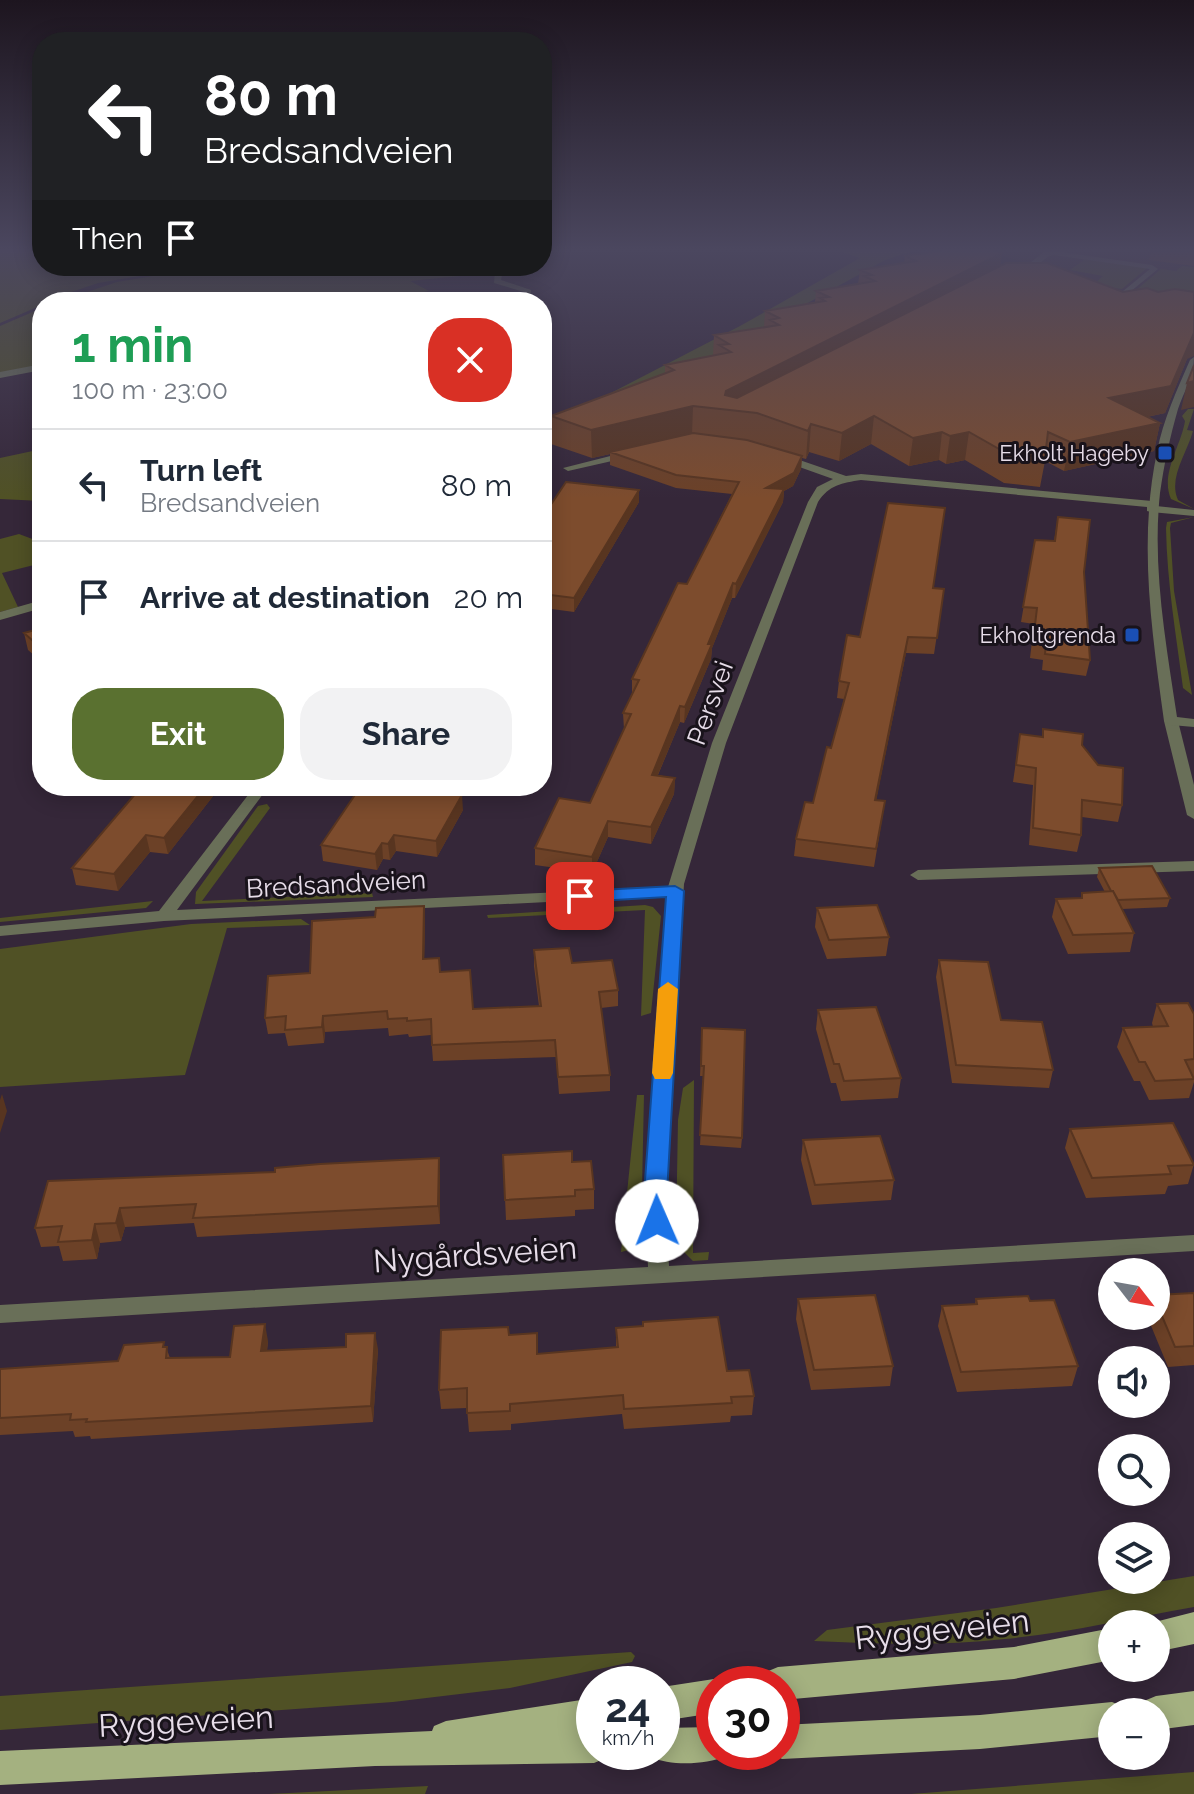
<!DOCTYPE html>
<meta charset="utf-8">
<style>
:root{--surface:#fff;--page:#f2f2f3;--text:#1f2937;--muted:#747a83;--line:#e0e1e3;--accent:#5a7130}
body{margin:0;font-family:Raleway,sans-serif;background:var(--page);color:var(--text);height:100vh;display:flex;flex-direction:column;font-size:30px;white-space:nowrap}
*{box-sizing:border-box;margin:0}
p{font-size:26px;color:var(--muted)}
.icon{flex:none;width:44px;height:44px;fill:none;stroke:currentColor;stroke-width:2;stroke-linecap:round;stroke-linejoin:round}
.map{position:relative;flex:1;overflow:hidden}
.sheet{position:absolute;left:32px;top:292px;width:520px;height:504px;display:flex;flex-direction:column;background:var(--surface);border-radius:32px;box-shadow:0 4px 20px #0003}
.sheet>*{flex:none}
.top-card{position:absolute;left:32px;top:32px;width:520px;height:244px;border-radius:32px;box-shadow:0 4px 20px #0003;background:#202124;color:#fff;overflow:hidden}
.needle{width:52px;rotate:121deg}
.buttons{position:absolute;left:1098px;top:1258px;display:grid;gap:16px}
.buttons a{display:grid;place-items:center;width:72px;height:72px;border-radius:50%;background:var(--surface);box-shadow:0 4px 20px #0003;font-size:40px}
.speed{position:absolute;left:576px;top:1666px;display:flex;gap:16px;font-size:40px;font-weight:700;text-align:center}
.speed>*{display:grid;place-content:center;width:104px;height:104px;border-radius:50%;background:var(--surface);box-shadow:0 4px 20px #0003;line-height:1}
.speed small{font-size:20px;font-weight:400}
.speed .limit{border:12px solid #d22;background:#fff;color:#111}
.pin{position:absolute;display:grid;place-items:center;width:68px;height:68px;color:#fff;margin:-34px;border-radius:16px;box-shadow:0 4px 12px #0006}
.me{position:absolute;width:88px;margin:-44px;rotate:359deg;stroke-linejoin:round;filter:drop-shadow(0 0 6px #0008)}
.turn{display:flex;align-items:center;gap:28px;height:168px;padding:0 40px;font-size:36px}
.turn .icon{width:104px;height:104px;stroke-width:2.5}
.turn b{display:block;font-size:56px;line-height:68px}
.then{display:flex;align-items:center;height:76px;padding:0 40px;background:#0003;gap:16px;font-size:30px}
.round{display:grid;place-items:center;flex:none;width:84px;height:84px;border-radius:32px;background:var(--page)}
.summary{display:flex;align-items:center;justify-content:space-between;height:136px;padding:0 40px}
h1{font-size:48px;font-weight:700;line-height:60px;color:#1e9e55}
.button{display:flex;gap:16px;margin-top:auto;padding:16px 40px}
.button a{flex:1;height:92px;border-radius:32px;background:var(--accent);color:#fff;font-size:32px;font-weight:700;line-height:92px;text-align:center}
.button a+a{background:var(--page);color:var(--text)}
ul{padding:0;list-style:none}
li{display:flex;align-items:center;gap:24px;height:112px;padding:0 40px;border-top:2px solid var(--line)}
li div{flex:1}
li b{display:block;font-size:30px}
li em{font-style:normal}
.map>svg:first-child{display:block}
.education{fill:#412e37}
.green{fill:#505125}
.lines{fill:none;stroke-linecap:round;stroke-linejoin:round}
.service{fill:#696f58;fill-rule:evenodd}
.minor{fill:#696f58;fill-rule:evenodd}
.tertiary{fill:#696f58;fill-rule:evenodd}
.primary{fill:#a4b180;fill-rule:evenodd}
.wall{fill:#6c4127}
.shaded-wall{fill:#583520}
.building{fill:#7d4c2d;stroke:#583520;stroke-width:2}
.route{fill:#1a73e8;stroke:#114b97;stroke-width:2}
.slow{fill:#f59e0b}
.transit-dot{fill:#1a4fb4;stroke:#19131b;stroke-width:3}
.labels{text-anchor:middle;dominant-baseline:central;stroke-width:6;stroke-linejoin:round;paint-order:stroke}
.far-poi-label{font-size:22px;fill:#e7dde9;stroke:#19131b;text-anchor:end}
.street-label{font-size:26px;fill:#e7dde9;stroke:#19131b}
.near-street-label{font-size:32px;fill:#e7dde9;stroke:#19131b}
</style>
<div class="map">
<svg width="1194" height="1794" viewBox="0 0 1194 1794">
<rect width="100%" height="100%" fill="#352739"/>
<!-- education -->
<path class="education" d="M978,248H1194V303L1022,276L1008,270L1022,262Z"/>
<!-- green -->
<path class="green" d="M0,248H42V266L187,268L98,283L42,302V305L0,323Z
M832,248L919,249L885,260L709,358L615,396L609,394L740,326L860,258Z
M1085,259L1147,268L1122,289L1093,285L1103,276L1070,270Z
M213,266H512L480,274L410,281L429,291L374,302H57L117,282Z
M1182,266L1194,267V303L1135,291L1161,269L1176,271Z
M42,308V365L0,373V326Z
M1188,409H1194L1187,430L1193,431C1187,453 1168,478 1178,500L1194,509L1171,499C1160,474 1181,446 1185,421L1182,416Z
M42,449V501L0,499V458Z
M1194,517L1171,523L1170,528L1174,591L1192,695L1183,688C1176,634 1167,583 1166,528L1167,522Z
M19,534L35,540L42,537V563L2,573L18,607L0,612V539Z
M267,804L270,808L202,901L372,893L373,897L195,904L196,892L258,806Z
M153,901L146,908L0,922V918Z
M645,905L653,907L661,916L651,1013L641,1016L645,910L488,918L487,915Z
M301,919L310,925L227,928L185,1075L0,1087V949L191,924Z
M694,1080L693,1253L709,1252L708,1260L693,1261L681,1249L676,1232L678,1120L683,1088Z
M637,1095H644L641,1236L633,1249L621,1252Z
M1194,1576V1607C1131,1618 1068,1633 1005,1639C941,1646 878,1644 814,1641L827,1630L996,1608Z
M631,1652L635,1656L632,1662L510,1688L393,1702L0,1730V1696Z
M1194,1772V1794H911Z
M428,1786L425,1794H269Z"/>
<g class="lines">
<!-- service -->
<path class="service" d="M1054,251L1152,265L1158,269L1125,296L1122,292L1150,269L1054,255L1049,256L1023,276L1016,274L1044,252Z
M511,266H521L502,275L501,280L531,290V294L494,283L495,272Z
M42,364V370L0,378V372Z
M1194,861V871L918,880L910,875L918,870Z"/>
<!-- minor -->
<path class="minor" d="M630,451L635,454L634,456L568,471L563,468Z
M777,455H785L846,476L861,474L1152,501L1156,502V506L1194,510V516L1151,512L1147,511V507L861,480C842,483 829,485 818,502L726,743L684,884L665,1194L669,1266L1194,1235V1251L0,1323V1305L648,1267L645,1194L667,896L164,921L0,936V926L159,911L255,786H269L177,910L668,887L712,743L808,502L817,487L833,479L777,459Z
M42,600V608L0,620V612Z
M1171,717L1178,721L1194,785V819L1187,815L1164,721Z"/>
<!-- tertiary -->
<path class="tertiary" d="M1194,357C1194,377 1184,391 1178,409C1170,437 1164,464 1160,493C1152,567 1166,644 1177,717L1194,719V727L1171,725L1164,721C1152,632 1138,542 1157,452C1163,420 1177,390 1190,360Z"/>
<!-- primary -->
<path class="primary" d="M1194,1612V1644L1156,1652V1624H1147Z
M1112,1628V1660L1014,1679L782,1700V1684H761L766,1672L778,1667L1014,1647Z
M714,1679L725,1684H714V1713L662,1721V1687Z
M1194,1691V1725L1156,1730V1712H1140L1144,1701L1156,1696Z
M594,1698V1752H609L606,1758L594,1763L375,1766L0,1785V1751L432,1731L434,1726L446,1721Z
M1112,1702L1124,1707L1126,1712H1112V1736L980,1749L782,1759L769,1752H782V1725L980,1715Z
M714,1727V1752H728L726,1756C705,1765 671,1766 650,1757L648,1752H662V1728Z"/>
</g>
<!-- wall -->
<path class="wall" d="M1152,248H1194V266L1149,260Z
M905,256L1000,266L1187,359L1165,413L1147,417L1160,423L1154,451L1064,471L1045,461L1040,487L1004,483L965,460L946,464L939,460L909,466L871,444L839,461L809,452L806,459L802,458L801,469L793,486L784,491L783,502L735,598H732L712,648L711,659L684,723L680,722L658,775L675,778L674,794L651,844L608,837L592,873L535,865V848L590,803L624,729L623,713L632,695V679L687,584L732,494L676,488L610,465V454L592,458L551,444V416L665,374V365L713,356L714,335L764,327L765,311L815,302L816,291L858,284L860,270L904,263Z
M639,502L574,612L544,608L542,611V518Z
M1058,517L1084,572L1090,660L1086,676L1042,670L1043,660L1030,658L1034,624L1021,622L1035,540L1054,541Z
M933,588L944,589L934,654L906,653L876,800L885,801L874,867L794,856L796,839L813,803L831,748L844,699L837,698L839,681L860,637Z
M42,628V662L28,650L24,633Z
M1043,729L1082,745L1122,805L1118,822L1082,817L1081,835L1077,852L1029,845L1033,785L1013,782L1020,734L1042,737Z
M142,786H231L226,793L217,791L168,854L150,852L118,891L76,885L72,868Z
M428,788L463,810L437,857L396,851L390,860L383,859L377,870L323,861L321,845Z
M1099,868L1170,898L1167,907L1122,909L1134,933L1130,952L1068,954L1052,917L1056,899L1081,898L1082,893L1105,892L1097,877Z
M817,908L889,937L886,956L827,959L815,927Z
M425,921L424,959L440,972L473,1009L539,1006L534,966V950L572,963L618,990V1006L601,1008L610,1075V1091L559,1094L556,1057L433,1061L431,1035L409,1037L408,1034L389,1036L388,1028L325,1032L324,1043L288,1046L285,1033L268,1034L265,1018Z
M939,960L1053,1070L1049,1088L952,1083L936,977Z
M1157,1004L1194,1014V1082L1189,1098L1149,1100L1140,1081H1134L1117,1047L1123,1028L1153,1027L1152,1023Z
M818,1010L901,1078L898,1098L841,1101L836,1083H831L816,1029Z
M702,1028L742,1138L741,1148L700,1145L704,1076H700Z
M1070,1129L1194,1164L1188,1184L1168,1186L1165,1194L1086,1198L1065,1148Z
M803,1140L894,1180L891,1200L812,1205L801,1160Z
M503,1155L572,1162L594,1189V1209L575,1210V1216L506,1220Z
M440,1176V1224L197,1237L194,1223L125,1227L121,1241L100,1243L97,1259L63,1261L59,1246L41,1247L35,1228L48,1181Z
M1194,1293V1365L1168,1367L1147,1316H1156V1295Z
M798,1299L893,1366L890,1386L811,1390L796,1319Z
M976,1299L1030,1301L1078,1366L1072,1386L957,1392L938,1326L942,1306L975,1304Z
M616,1328L727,1371L754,1396L752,1415L731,1416L730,1422L624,1429L622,1414L511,1424V1430L469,1432L467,1408L441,1409L439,1390L509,1335L537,1354L616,1347Z
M268,1341L267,1351L378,1349L373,1422L91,1439L90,1436L75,1437L73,1431L0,1435V1369L118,1361L166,1347L170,1358L230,1357Z"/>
<!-- shaded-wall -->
<path class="shaded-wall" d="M1002,253L999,276L724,410L726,391Z
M1194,333V356L1187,359L1165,413L1104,426L1109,398Z
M1194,381V407L1181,410L1187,383Z
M693,406L692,434L610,452V454L592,458L591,430Z
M874,416L871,444L839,461L842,433Z
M1160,423L1154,451L1064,471L1070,442Z
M811,424L809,452L806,459L808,431Z
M942,432L939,460L909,466L913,438Z
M969,432L965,460L946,464L950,436Z
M802,456L801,469L793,486L784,491L783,502L735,598L736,584L766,488Z
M639,490V502L574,612V598Z
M42,513V537H39L34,514Z
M733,583L732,598L712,648L711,659L684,723L685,707L708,644Z
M908,637L906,653L873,817L875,800Z
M551,654V669L542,686V670Z
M680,706V722L651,791L652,775Z
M675,778L674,794L651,844V827Z
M206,786H216L217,791L168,854L164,838Z
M225,786H231L226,793Z
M462,795L463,810L437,857L436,841Z
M608,821V837L592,873V857Z
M146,835L150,852L118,891L114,874Z
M394,835L396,851L390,860L388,844Z
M382,843L383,859L377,870L375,854Z
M424,906L425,921L424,975L423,959Z
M323,1016L325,1032L324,1043L322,1027Z
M2,1094L7,1111L0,1133V1100Z
M439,1158L440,1176V1224L438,1206Z
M120,1208L125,1227L121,1241L116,1223Z
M95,1224L100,1243L97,1259L92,1240Z
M265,1324L268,1341L265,1368L261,1351Z
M375,1333L378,1349L373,1422L371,1406Z"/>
<!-- building -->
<path class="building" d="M944,248H987L1002,253L726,391L725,395L737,398L1006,263H1047L1123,292L1147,288L1158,292L1175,289L1194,292V333L1171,386L1109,398L1160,423L1070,442L1048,432L1045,457L1008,454L969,432L950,436L942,432L913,438L874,416L842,433L811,424L808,431L757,413L693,406L591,430L551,416L674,370L665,365L731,352L719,345L729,344L714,335L779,325L770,320L779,318L765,311L825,301L820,298L829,297L816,291L875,281L864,276L872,275L860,270L916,261L905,256L939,251Z
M1194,365V381L1187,383Z
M693,433L747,440L802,456L794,473L766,488L784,489L736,584L733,583L708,644H712L685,707L680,706L652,775L675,778L651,827L608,821L592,857L535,848L559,798L590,803L631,714L623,713L639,680L632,679L678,583L687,584L739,482L676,475L610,452Z
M33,479H42V513L34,514Z
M566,482L639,490L574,598L543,594L542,596V518Z
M888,503L945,508L933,588L944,589L937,638L908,637L875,800L885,801L876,849L796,839L805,802L813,803L827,747L831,748L849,683L839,681L847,635L860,637Z
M1058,517L1090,520L1084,572L1090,660L1045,654L1046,644L1033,642L1037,608L1023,607L1035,540L1055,541Z
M42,628V649L24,633Z
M542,653L551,654L542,670Z
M1043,729L1083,734L1082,745L1098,765L1123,768L1122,805L1082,800L1081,835L1033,828L1036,768L1016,765L1020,734L1043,737Z
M142,786H206L164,838L146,835L114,874L72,868Z
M361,786H419L462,795L436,841L394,835L388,844L382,843L375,854L321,845Z
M1152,866L1170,898L1118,900L1113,891H1111L1099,868Z
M1113,891L1134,933L1073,935L1056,899L1082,898V893Z
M877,905L889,937L829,940L817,908Z
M424,906L423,959L439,958L440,972L470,970L473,1009L541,1006L534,950L569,948L572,963L612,960L618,990L599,992L610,1075L558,1077L555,1040L432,1045L431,1019L407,1021V1018L388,1019L387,1011L323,1016L322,1027L285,1030L286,1016L265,1018L268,976L310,973L312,921L375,917L376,908Z
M939,960L988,962L1001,1020L1042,1022L1053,1070L956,1065Z
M1188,1003L1194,1014V1059L1185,1060L1194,1079L1155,1081L1145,1062H1139L1123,1028L1168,1026L1157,1004Z
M876,1007L901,1078L844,1081L839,1064H834L818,1010Z
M702,1028L745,1030L742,1138L700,1135L704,1066H701Z
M1173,1123L1194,1165L1168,1166L1171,1174L1092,1178L1070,1129Z
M880,1136L894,1180L815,1185L803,1140Z
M572,1151V1162L591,1161L594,1189L575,1190V1196L505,1200L503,1155Z
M439,1158L438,1206L193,1218L196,1204L120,1208L116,1223L95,1224L92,1240L58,1242L62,1226L35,1228L48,1181L275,1172V1168L320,1164Z
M1194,1293V1346L1175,1347L1156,1302V1295Z
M875,1295L893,1366L814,1370L798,1299Z
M1028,1296L1030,1301L1054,1300L1078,1366L961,1372L942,1306L977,1304L976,1299Z
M718,1317L727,1371L749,1370L754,1396L731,1397L732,1403L624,1409L623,1395L510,1404V1411L467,1413V1388L439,1390L441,1330L508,1327L509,1335L537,1333V1354L618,1347L616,1328L643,1326V1322Z
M265,1324L261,1351L346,1347V1334L375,1333L371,1406L86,1422L87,1419L70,1420L71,1414L0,1418V1369L118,1361L124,1345L164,1342L163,1347H167L166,1358L230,1357L234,1326Z"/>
<!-- sky -->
<linearGradient id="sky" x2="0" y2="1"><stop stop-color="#1d151f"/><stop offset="0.5" stop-color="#4b475f"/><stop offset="1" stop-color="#4b475f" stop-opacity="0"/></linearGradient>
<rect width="1194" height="499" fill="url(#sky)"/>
<!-- route -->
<path class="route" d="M675,886L684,891L667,1194L668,1221L665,1227L657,1230L648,1227L645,1221L644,1194L666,897L580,902L571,896L580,891Z"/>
<!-- slow -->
<path class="slow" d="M668,982L678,989L673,1073L670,1079H655L652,1073L658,989Z"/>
<!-- markers -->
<g class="transit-dot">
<rect x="1157" y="445" width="16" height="16" rx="4"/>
<rect x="1124" y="627" width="16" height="16" rx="4"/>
</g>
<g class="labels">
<!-- far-poi labels -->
<g class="far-poi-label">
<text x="1149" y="453">Ekholt Hageby</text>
<text x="1116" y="635">Ekholtgrenda</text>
</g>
<!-- street labels -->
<g class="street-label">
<text transform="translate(710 703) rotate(-70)">Persvei</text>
<text transform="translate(336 884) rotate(-3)">Bredsandveien</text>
</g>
<!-- near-street labels -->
<g class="near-street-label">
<text transform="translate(475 1254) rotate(-4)">Nygårdsveien</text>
<text transform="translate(942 1629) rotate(-6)">Ryggeveien</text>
<text transform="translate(186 1721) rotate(-3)">Ryggeveien</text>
</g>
</g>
</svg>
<div class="buttons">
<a><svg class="needle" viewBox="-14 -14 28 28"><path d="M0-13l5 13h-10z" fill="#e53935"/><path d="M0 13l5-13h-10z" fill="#747a83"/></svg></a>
<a><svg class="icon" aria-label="sound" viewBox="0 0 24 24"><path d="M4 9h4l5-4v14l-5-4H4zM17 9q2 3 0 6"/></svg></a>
<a><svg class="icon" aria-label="search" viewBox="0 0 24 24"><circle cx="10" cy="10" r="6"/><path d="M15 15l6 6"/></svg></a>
<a><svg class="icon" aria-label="layers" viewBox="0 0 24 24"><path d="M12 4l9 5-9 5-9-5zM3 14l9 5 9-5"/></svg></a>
<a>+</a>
<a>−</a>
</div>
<div class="speed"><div>24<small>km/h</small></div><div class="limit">30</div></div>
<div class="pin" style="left:580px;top:896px;background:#d93025"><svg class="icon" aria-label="arrive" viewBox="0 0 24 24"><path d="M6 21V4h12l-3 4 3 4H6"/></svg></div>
<svg class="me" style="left:657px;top:1221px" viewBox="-20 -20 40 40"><circle r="19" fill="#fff"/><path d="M0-13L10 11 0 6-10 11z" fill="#1a73e8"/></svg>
<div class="top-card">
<div class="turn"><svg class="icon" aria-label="left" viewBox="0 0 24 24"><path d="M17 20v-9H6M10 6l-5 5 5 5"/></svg><div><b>80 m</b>Bredsandveien</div></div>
<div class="then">Then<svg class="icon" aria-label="arrive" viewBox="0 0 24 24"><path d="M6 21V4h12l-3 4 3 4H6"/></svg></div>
</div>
<section class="sheet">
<div class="summary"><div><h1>1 min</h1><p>100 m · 23:00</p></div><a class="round" style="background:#d93025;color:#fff"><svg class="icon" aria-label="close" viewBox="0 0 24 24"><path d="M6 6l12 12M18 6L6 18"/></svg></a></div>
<ul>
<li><svg class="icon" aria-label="left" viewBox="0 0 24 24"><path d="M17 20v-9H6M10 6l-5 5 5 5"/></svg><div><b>Turn left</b><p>Bredsandveien</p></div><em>80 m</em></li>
<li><svg class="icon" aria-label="arrive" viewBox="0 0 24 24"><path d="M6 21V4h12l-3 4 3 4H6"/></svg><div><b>Arrive at destination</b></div><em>20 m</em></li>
</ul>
<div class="button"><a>Exit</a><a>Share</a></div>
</section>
</div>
